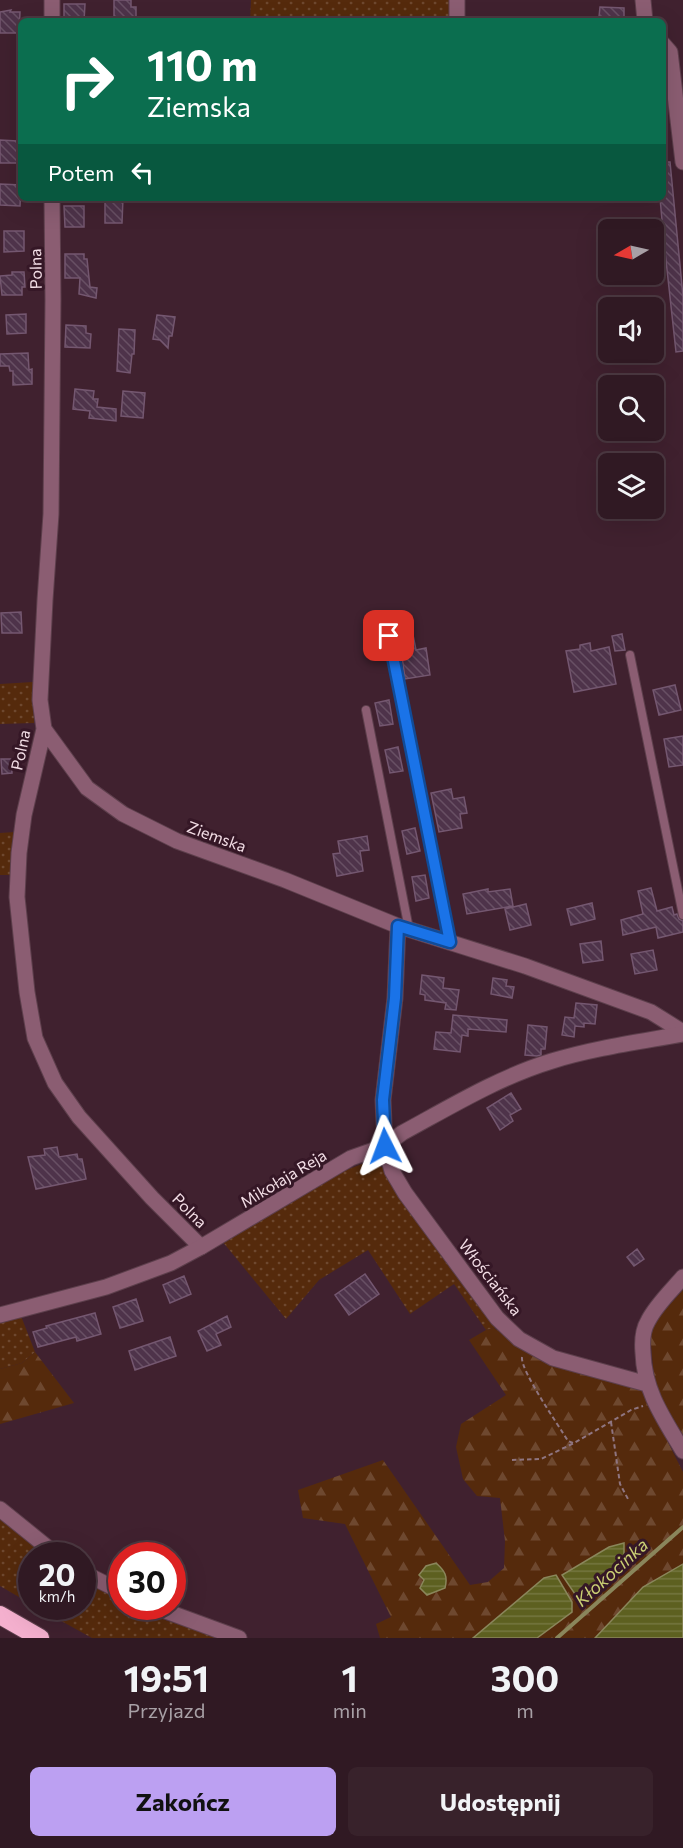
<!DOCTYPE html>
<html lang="pl">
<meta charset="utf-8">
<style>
:root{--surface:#301923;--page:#38222b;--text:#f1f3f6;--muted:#a8a0a6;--line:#4b3841;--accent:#bca0f2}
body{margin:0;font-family:Commissioner,sans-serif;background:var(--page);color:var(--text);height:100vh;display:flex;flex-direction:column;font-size:22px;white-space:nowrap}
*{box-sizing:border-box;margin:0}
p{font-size:20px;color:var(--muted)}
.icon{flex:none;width:33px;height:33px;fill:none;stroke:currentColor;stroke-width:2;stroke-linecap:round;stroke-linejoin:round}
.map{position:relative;height:1638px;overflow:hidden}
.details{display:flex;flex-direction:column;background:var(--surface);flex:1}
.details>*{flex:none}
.guide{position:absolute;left:18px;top:18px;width:648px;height:183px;border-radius:9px;box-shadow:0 6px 24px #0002,0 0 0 2px var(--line);background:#0b6e4f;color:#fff;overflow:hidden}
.needle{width:39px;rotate:261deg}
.controls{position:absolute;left:598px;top:219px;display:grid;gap:12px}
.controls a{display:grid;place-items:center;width:66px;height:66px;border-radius:9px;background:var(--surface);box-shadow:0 6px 24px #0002,0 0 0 2px var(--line);font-size:30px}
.speed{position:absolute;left:18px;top:1542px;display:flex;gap:12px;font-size:30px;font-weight:700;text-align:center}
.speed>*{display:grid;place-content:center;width:78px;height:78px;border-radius:50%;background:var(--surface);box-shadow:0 6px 24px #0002,0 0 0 2px var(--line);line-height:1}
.speed small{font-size:15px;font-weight:400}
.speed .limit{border:9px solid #d22;background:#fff;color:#111}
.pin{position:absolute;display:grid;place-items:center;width:51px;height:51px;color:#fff;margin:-26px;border-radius:12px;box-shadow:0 3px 9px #0006}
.me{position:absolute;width:66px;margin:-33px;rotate:357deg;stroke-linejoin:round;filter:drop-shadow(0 0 4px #0008)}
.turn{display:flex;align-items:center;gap:21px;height:126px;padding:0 30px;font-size:27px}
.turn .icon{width:78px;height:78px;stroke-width:2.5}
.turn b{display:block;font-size:42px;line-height:51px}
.then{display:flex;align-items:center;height:57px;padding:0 30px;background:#0003;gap:12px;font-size:22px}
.eta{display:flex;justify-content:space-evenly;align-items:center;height:102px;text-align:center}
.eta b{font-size:36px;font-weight:700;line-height:42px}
.cta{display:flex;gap:12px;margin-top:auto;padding:12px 30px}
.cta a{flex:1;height:69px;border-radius:9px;background:var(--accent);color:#111;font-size:24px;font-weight:700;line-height:69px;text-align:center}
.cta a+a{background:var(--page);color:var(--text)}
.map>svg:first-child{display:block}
.grass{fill:url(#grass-dots)}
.forest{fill:url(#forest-firs)}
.water{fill:url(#water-rules);stroke:#8a865b;stroke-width:1.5}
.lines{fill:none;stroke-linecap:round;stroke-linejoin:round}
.stream{stroke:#8a865b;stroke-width:4}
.building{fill:url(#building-back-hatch);stroke:#745770;stroke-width:1.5}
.service-casing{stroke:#5d3f4c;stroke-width:10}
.minor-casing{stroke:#5d3f4c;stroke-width:17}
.tertiary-casing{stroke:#5d3f4c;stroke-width:17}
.motorway-casing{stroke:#5d3f4c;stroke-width:20}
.path{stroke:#8f7580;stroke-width:2;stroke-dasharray:4.5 3;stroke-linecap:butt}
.service{stroke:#8b5d72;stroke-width:8}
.minor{stroke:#8b5d72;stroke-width:15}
.tertiary{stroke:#8b5d72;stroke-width:15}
.motorway{stroke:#f4b0ce;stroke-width:18}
.route-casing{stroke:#114b97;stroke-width:15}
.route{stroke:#1a73e8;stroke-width:10}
.labels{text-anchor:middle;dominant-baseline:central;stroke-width:6;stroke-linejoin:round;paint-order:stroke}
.street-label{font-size:16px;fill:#f3dee6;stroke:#351726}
.water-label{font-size:18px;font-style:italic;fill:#cbd074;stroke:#351726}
</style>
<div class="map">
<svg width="683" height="1638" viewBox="0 0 683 1638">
<defs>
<pattern id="grass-dots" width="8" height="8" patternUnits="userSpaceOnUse" patternTransform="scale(1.5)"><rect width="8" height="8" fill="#552a0c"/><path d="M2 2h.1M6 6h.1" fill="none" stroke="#6e482f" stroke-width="1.8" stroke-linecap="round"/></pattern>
<pattern id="forest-firs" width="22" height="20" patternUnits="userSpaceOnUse" patternTransform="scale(1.5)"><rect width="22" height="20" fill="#552a0c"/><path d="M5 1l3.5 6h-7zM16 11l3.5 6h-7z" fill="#6e482f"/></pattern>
<pattern id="water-rules" width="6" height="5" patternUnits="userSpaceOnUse" patternTransform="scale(1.5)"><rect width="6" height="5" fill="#5d6020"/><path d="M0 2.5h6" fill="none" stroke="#757640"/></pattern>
<pattern id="building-back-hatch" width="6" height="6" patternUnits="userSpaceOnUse" patternTransform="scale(1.5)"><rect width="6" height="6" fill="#4e334a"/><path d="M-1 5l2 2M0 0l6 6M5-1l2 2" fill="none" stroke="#685064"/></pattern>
</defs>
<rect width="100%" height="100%" fill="#40212f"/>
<!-- grass -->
<path class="grass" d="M251,0H454V21H250Z
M372,198H639V201H372Z
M33,682L34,723L0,724V684Z
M15,832L13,875H0V833Z
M367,1162L384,1168L499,1327L486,1330L454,1284L410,1314L368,1250L319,1280L286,1319L222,1241L344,1171Z
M21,1316L35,1352L22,1363L0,1369V1321Z
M0,1517L47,1555L32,1556L31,1604L0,1586Z
M83,1582L121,1600L122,1606L135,1607L162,1619L220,1638H92L36,1607L82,1606Z"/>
<!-- forest -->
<path class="forest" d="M196,198H372V201L196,202Z
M683,1290V1435L655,1388L650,1334L656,1320Z
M494,1328L541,1360L640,1387L683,1472V1564L643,1587L595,1638H380L376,1624L391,1617L345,1524L303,1518L298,1490L383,1460L470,1585L488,1582L504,1568L505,1541L500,1498L477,1496L463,1479L456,1447L461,1424L506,1395L469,1340L486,1330Z
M35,1352L74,1403L0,1424V1369L22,1363Z"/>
<!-- water -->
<path class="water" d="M624,1543V1565L577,1597L562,1575L609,1547Z
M436,1563C445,1571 448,1576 445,1588L427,1595L420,1588L424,1580L419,1575L426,1566Z
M683,1564V1638H595L643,1587Z
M556,1575L572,1602V1612L537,1638H473L544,1578Z"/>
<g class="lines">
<!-- stream -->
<path class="stream" d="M557,1638L683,1527"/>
</g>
<!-- building -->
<path class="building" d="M114,0H131V7H136V21H114Z
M64,4H85L84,21H64Z
M600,7L624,8V21H606V17H599Z
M11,10L10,12H20L19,33H0V12Z
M0,140L17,141V163H0Z
M663,162H670L683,296V351L676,352L664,242L660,198H663Z
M0,184L21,185L20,206L0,205Z
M105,198H123L122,223H105Z
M64,206H84V227H65Z
M4,231H24V251L4,252Z
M65,254H84V259H87L90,287L97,288L96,298L79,294L80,278H65Z
M12,272H24L25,287H22V295H2L0,276L12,275Z
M26,314V333L7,334L6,315Z
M157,315L175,317L172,336H169L168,348L160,340L153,339Z
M66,325L86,326V333L91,334L90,348L65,347Z
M119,329L135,330L134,354H132L130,373L117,371Z
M28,353L29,370L32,369V384L13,385V371H10L9,366H0V354Z
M75,389L94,391L93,399H98L97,407L116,409V421L89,418L90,411L73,409Z
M123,391L145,393L143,418L121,416Z
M21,612L22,633H2L1,613Z
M412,630L416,650L426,648L430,675L405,679L399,633Z
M622,634L625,650L615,651L612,636Z
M590,643L591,651L609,647L616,684L574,692L566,651L580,649V645Z
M675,685L681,710L659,715L653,690Z
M389,700L393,724L380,726L375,703Z
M683,736V765L669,767L664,739Z
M398,747L403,771L390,773L385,750Z
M1,759H11L12,773L2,774Z
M451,789L453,799L464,797L467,813L460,814L462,828L439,832L431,793Z
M415,828L420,851L407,854L402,831Z
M367,836L369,850L360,851L363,871L337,876L333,854L340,853L338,841Z
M425,875L429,898L416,901L412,877Z
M651,888L657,911L672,907L674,915L677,914L679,919L683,921V932L658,938L656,927L623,935L621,920L643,914L638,891Z
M488,889V892L510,889L513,906L467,914L463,894Z
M592,903L595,919L571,925L567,909Z
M526,904L531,925L510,930L505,909Z
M601,941L603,960L583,963L580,944Z
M653,950L657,970L635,974L631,954Z
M422,975L444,978L443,988L459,990L456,1010L445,1009L446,1003L425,1000V995L420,994Z
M493,978L507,980L506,986L514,987L512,998L491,994Z
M576,1003L597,1005L595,1024L584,1023V1027L575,1026L574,1037L562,1035L565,1017L574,1018Z
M453,1015L507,1020L506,1032L468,1029V1036L462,1035L460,1052L434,1049L436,1032L451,1033Z
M528,1025L547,1027L545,1049H541V1055L537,1056L525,1055Z
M511,1093L521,1109L510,1115L513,1121L500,1130L487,1108Z
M57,1147L59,1157L77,1154L78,1159H82L86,1179L36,1189L28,1157L45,1155L44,1149Z
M637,1249L644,1259L634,1266L627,1257Z
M365,1274L379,1294L349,1315L335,1295Z
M184,1276L191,1294L170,1303L163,1285Z
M136,1299L143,1321L120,1328L113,1307Z
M95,1313L101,1334L77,1341L76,1337L38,1347L33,1332L47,1328L46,1326Z
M227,1316L231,1327L216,1334L221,1345L207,1351L198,1331Z
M170,1337L176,1356L135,1370L129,1351Z"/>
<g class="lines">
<defs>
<path id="service" d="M389,636L450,942
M630,655L683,915
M366,710L409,929"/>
<path id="minor" d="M643,0L645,21
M52,21V0
M457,21V0
M663,44L670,52L683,162
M52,198L53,299L51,514L45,600L40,700L44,729L24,815L19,853L17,897L27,992L35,1038L55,1083L79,1117L152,1198L201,1247
M44,729L87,788L123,814L177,841L285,880L398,926L525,966L651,1012L683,1032
M385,1146L383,1100L395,998L398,926
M0,1509L58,1556
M82,1572L122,1592
M152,1606L239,1638"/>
<path id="tertiary" d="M385,1146L392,1171L405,1193L497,1318L519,1339L553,1358L647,1384
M683,1277C671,1291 656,1305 648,1321C642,1331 642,1342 643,1353C644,1391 664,1419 683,1451
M0,1315L106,1287L171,1263L201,1247L351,1158L385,1146L402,1133C450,1107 499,1077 552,1061C594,1048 639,1042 683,1034"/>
<path id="motorway" d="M0,1615L40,1638"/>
</defs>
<!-- service casing -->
<use href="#service" class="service-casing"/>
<!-- minor casing -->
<use href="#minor" class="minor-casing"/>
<!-- tertiary casing -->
<use href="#tertiary" class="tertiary-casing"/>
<!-- motorway casing -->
<use href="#motorway" class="motorway-casing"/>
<!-- path -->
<path class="path" d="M522,1357C520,1370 559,1426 568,1441L573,1443
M611,1422L620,1484L628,1499
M512,1460L541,1459L574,1443L631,1410L643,1406"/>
<!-- service -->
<use href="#service" class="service"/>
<!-- minor -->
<use href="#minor" class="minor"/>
<!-- tertiary -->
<use href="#tertiary" class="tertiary"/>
<!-- motorway -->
<use href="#motorway" class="motorway"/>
</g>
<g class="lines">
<defs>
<path id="route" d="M385,1146L383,1100L395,998L398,926L450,942L389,636"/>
</defs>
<!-- route casing -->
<use href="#route" class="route-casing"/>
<!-- route -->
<use href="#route" class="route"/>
</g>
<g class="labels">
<!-- street labels -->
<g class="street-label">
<text transform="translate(35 269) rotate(-91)">Polna</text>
<text transform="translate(20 750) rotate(-78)">Polna</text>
<text transform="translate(217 836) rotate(20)">Ziemska</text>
<text transform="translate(283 1178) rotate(-31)">Mikołaja Reja</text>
<text transform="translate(190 1210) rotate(45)">Polna</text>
<text transform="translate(491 1277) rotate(52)">Włościańska</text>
</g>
<!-- water labels -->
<g class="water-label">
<text transform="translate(611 1572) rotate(-42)">Kłokocinka</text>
</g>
</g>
</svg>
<div class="controls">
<a><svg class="needle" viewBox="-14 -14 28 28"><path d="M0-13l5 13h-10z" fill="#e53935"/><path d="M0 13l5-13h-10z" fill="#a8a0a6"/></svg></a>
<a><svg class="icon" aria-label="sound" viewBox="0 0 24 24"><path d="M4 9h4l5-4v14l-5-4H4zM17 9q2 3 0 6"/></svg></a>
<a><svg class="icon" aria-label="search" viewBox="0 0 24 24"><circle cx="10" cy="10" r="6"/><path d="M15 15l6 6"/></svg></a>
<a><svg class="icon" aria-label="layers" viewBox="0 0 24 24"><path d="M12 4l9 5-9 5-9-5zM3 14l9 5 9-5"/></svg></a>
</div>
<div class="speed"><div>20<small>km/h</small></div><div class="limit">30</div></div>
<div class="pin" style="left:389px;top:636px;background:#d93025"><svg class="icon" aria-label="arrive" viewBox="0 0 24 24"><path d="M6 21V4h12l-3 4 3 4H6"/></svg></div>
<svg class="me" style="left:385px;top:1146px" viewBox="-20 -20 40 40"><path d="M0-17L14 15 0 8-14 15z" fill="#1a73e8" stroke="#fff" stroke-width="4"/></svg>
<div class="guide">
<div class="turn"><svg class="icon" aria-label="right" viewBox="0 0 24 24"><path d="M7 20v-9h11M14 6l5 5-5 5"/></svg><div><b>110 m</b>Ziemska</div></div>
<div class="then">Potem<svg class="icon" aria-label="left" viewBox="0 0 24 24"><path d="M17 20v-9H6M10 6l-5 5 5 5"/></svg></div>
</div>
</div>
<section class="details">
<div class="eta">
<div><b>19:51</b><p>Przyjazd</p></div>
<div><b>1</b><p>min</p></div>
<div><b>300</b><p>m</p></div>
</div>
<div class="cta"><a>Zakończ</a><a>Udostępnij</a></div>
</section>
